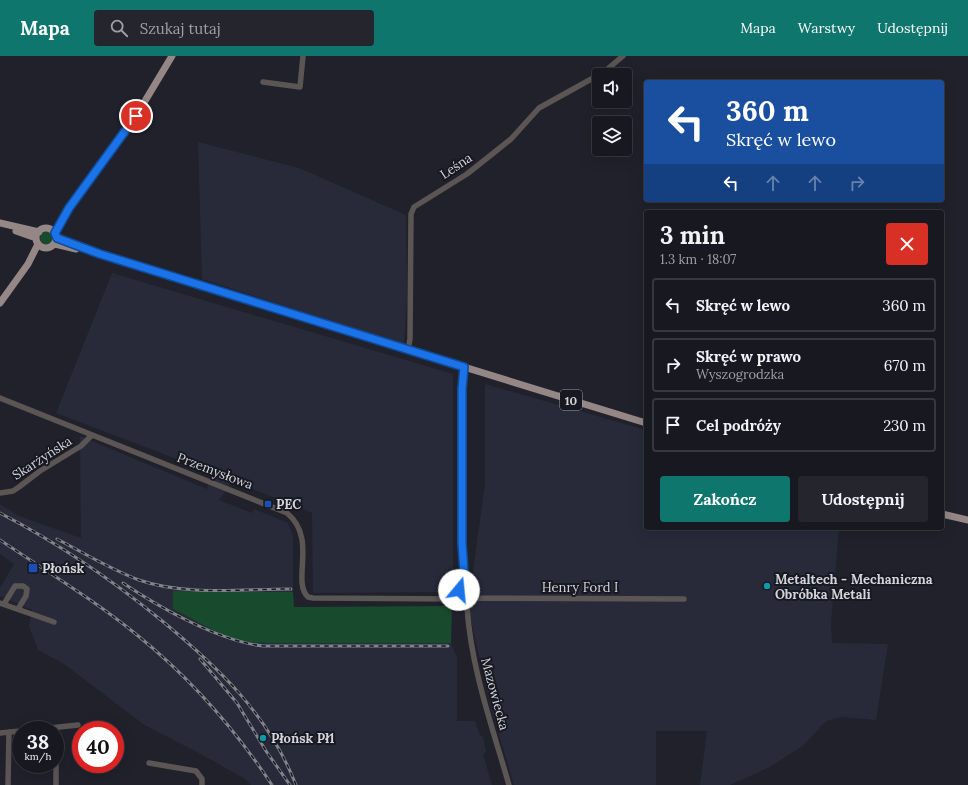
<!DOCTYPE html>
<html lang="pl">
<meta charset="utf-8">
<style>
:root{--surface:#181920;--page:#25262d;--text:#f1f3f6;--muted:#9fa0a5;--line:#36383e;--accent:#0f766e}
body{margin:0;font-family:Lora,serif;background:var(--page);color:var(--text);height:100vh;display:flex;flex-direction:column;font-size:15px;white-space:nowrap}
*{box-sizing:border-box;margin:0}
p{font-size:13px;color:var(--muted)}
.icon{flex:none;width:22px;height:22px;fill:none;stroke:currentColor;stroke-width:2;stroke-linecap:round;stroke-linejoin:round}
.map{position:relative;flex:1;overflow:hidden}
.details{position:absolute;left:644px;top:154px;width:300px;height:320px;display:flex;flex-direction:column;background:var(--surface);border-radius:4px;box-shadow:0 4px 16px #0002,0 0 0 1px var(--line)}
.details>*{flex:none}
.top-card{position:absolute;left:644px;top:24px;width:300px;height:122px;border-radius:4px;box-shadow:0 4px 16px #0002,0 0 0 1px var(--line);background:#1a4fa0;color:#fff;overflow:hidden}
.buttons{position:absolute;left:592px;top:12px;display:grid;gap:8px}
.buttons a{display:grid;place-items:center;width:40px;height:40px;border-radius:4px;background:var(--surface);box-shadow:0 4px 16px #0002,0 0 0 1px var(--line);font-size:20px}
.speed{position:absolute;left:12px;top:665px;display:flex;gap:8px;font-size:20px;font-weight:700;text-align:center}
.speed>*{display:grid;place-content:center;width:52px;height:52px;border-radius:50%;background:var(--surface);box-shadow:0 4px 16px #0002,0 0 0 1px var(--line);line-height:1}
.speed small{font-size:10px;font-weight:400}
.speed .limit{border:6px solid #d22;background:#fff;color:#111}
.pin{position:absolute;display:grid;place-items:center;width:34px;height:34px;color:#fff;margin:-17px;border:2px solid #fff;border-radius:50%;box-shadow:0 1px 4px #0007}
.me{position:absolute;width:44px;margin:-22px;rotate:17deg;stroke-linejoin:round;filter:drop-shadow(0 0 3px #0008)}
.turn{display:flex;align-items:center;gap:14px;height:84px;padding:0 16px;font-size:18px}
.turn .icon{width:52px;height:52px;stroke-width:2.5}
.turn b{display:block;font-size:28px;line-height:34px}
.lanes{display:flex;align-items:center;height:38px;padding:0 16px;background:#0003;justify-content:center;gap:20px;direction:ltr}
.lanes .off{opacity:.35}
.round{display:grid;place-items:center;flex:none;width:42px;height:42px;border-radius:4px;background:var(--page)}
.headline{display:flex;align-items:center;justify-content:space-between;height:68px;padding:0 16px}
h1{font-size:24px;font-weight:800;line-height:30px}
.primary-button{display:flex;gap:8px;margin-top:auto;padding:8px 16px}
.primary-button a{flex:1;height:46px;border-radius:4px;background:var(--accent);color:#fff;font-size:16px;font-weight:800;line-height:46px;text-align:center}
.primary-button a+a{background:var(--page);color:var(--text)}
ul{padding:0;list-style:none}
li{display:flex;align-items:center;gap:12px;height:54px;margin:0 8px 6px;padding:0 8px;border:2px solid var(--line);border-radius:4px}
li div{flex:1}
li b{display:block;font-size:15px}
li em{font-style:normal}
header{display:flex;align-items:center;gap:24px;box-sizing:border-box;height:56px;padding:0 20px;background:var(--accent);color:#fff}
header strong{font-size:19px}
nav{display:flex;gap:22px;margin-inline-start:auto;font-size:14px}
.search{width:280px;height:36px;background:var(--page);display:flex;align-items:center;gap:10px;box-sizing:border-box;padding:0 14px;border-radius:4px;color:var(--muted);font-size:15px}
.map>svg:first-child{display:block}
.built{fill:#282a3a}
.green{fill:#184a2e}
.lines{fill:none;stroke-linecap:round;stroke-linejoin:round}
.minor{stroke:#5b5554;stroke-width:5.5}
.major{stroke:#948785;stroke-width:7}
.rail-casing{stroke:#82848b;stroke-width:3}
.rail{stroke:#171821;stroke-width:1.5;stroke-dasharray:4.5;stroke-linecap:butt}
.route-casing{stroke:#114b97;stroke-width:10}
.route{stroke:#1a73e8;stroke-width:7}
.transit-dot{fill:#1a4fb4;stroke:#171821;stroke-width:1.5}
.culture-dot{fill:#0f9aa8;stroke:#171821;stroke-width:1.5}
.labels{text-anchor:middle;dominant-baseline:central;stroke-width:4;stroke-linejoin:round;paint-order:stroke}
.shield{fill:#171821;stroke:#9b9ca3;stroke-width:1}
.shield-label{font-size:12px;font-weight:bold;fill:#d3d5db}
.street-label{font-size:13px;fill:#d3d5db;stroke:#171821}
.poi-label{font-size:13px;font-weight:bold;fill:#d3d5db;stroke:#171821;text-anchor:start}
</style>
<header>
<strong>Mapa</strong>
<div class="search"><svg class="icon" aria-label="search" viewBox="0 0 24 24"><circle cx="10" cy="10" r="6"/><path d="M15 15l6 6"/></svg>Szukaj tutaj</div>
<nav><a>Mapa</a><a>Warstwy</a><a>Udostępnij</a></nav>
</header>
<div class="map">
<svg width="968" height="729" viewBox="0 0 968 729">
<rect width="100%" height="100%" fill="#20212b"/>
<!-- built -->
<path class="built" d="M198,86L299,112L406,159L407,244L404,288L202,223Z
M112,217L453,318V536L313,537L312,457L233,425L219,444L252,457L254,453L288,467L293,480V536L173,535V553L224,580L243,586L271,587H451L457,602V665H475L480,679L483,681L486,696L483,698L492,729H251L245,723L210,703L143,668L64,608L38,594L29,570L32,554L0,540V532L14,508L0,498V448L19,460L81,482L80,380L207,433L211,416L56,357Z
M485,328L646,374V472H839L831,567L832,587L888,588L876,664L842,661L826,665L804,689L770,711L730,729H700L707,675H656V729H514L491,651L468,552L485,427Z"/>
<!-- green -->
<path class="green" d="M40 182a7 7 0 1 1 14 0a7 7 0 1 1-14 0Z
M173,535L293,536L294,551L452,550L451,587H271L243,586L224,580L173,553Z"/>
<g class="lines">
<!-- minor -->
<path class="minor" d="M263,26L300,31L303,0
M408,294L410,283L411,158L414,151L467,118L496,95L511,83L539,52L604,16L623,0
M464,311L462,328V486L465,531
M0,342L287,457C318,483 291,525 308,541L313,542L456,543
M0,437L13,435L19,431L40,415L81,390L92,379
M455 541a10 10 0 1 1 20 0a10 10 0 1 1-20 0Z
M475,542L684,543
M0,547L54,566
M4,548L15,530H23L27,533L26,540L18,553
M467,551C471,612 492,670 509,729
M56,672V729
M31,674L78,669
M0,677L21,675
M149,707L196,715L202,723V729
M8,729L9,676"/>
<!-- major -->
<path class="major" d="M0,167L39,176
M36 182a10 10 0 1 1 20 0a10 10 0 1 1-20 0Z
M16,175L36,182
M55,177L69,152L142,50L172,0
M57,182L100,199L646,367
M55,188L76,193
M0,247L28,208L38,188
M942,458L968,464"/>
<defs>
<path id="rail" d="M0,457C58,487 111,523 161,564C219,612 268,658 296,729
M57,483C84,497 110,513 139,524C185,540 242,533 291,533
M0,484C46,515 94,544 137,579C189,621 235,673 272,729
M123,527C160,552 219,585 263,590H448
M200,603L237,647L266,695L290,729"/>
</defs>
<!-- rail casing -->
<use href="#rail" class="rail-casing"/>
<!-- rail -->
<use href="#rail" class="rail"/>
</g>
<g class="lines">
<defs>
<path id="route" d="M136,60L69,152L55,177L57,182L100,198L464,311L462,333V487L465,531L459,534"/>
</defs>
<!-- route casing -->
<use href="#route" class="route-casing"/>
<!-- route -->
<use href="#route" class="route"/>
</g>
<!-- markers -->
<g class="transit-dot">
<rect x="264" y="444" width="8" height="8" rx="2"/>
<rect x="28" y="507" width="10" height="10" rx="2"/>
</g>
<g class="culture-dot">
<circle cx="767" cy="530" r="4"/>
<circle cx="263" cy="682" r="4"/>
</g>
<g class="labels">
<!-- shield labels -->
<rect class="shield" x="560" y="334" width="22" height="20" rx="3"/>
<g class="shield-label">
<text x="571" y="344">10</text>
</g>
<!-- street labels -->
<g class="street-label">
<text transform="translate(456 110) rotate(-34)">Leśna</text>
<text transform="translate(42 402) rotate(-33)">Skarżyńska</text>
<text transform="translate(215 415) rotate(21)">Przemysłowa</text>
<text x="580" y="531">Henry Ford I</text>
<text transform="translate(495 638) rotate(75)">Mazowiecka</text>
</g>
<!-- poi labels -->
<g class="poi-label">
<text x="276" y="448">PEC</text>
<text x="42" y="512">Płońsk</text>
<text x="775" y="523">Metaltech - Mechaniczna<tspan x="775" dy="15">Obróbka Metali</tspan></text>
<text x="271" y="682">Płońsk Pł1</text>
</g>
</g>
</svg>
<div class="buttons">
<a><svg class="icon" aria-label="sound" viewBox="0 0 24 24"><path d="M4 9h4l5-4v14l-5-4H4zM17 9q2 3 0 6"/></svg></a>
<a><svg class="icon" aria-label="layers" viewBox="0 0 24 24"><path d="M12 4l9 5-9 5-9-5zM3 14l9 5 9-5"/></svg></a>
</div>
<div class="speed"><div>38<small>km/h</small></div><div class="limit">40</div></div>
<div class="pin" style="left:136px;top:60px;background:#d93025"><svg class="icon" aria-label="arrive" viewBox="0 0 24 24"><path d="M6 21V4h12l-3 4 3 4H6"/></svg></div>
<svg class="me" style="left:459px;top:534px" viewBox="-20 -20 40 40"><circle r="19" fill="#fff"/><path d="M0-13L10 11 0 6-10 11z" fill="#1a73e8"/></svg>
<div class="top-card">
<div class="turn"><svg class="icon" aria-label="left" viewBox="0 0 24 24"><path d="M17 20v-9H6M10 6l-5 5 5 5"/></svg><div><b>360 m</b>Skręć w lewo</div></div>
<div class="lanes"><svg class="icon" aria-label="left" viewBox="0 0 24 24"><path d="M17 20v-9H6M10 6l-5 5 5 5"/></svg><svg class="icon off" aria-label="ahead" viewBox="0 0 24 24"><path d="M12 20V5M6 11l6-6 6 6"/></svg><svg class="icon off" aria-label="ahead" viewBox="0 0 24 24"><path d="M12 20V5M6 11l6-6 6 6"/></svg><svg class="icon off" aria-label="right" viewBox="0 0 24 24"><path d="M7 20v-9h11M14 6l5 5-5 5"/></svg></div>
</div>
<section class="details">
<div class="headline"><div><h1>3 min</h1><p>1.3 km · 18:07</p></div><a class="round" style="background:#d93025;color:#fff"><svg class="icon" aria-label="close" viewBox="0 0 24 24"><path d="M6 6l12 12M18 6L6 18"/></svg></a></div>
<ul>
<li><svg class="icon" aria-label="left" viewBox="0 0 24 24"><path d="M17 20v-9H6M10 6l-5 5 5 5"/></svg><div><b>Skręć w lewo</b></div><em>360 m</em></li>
<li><svg class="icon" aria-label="right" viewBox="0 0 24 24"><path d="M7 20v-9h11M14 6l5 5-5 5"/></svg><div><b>Skręć w prawo</b><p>Wyszogrodzka</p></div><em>670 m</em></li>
<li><svg class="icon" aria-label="arrive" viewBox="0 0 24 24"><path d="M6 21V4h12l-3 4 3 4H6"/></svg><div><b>Cel podróży</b></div><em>230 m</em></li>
</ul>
<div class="primary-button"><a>Zakończ</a><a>Udostępnij</a></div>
</section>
</div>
